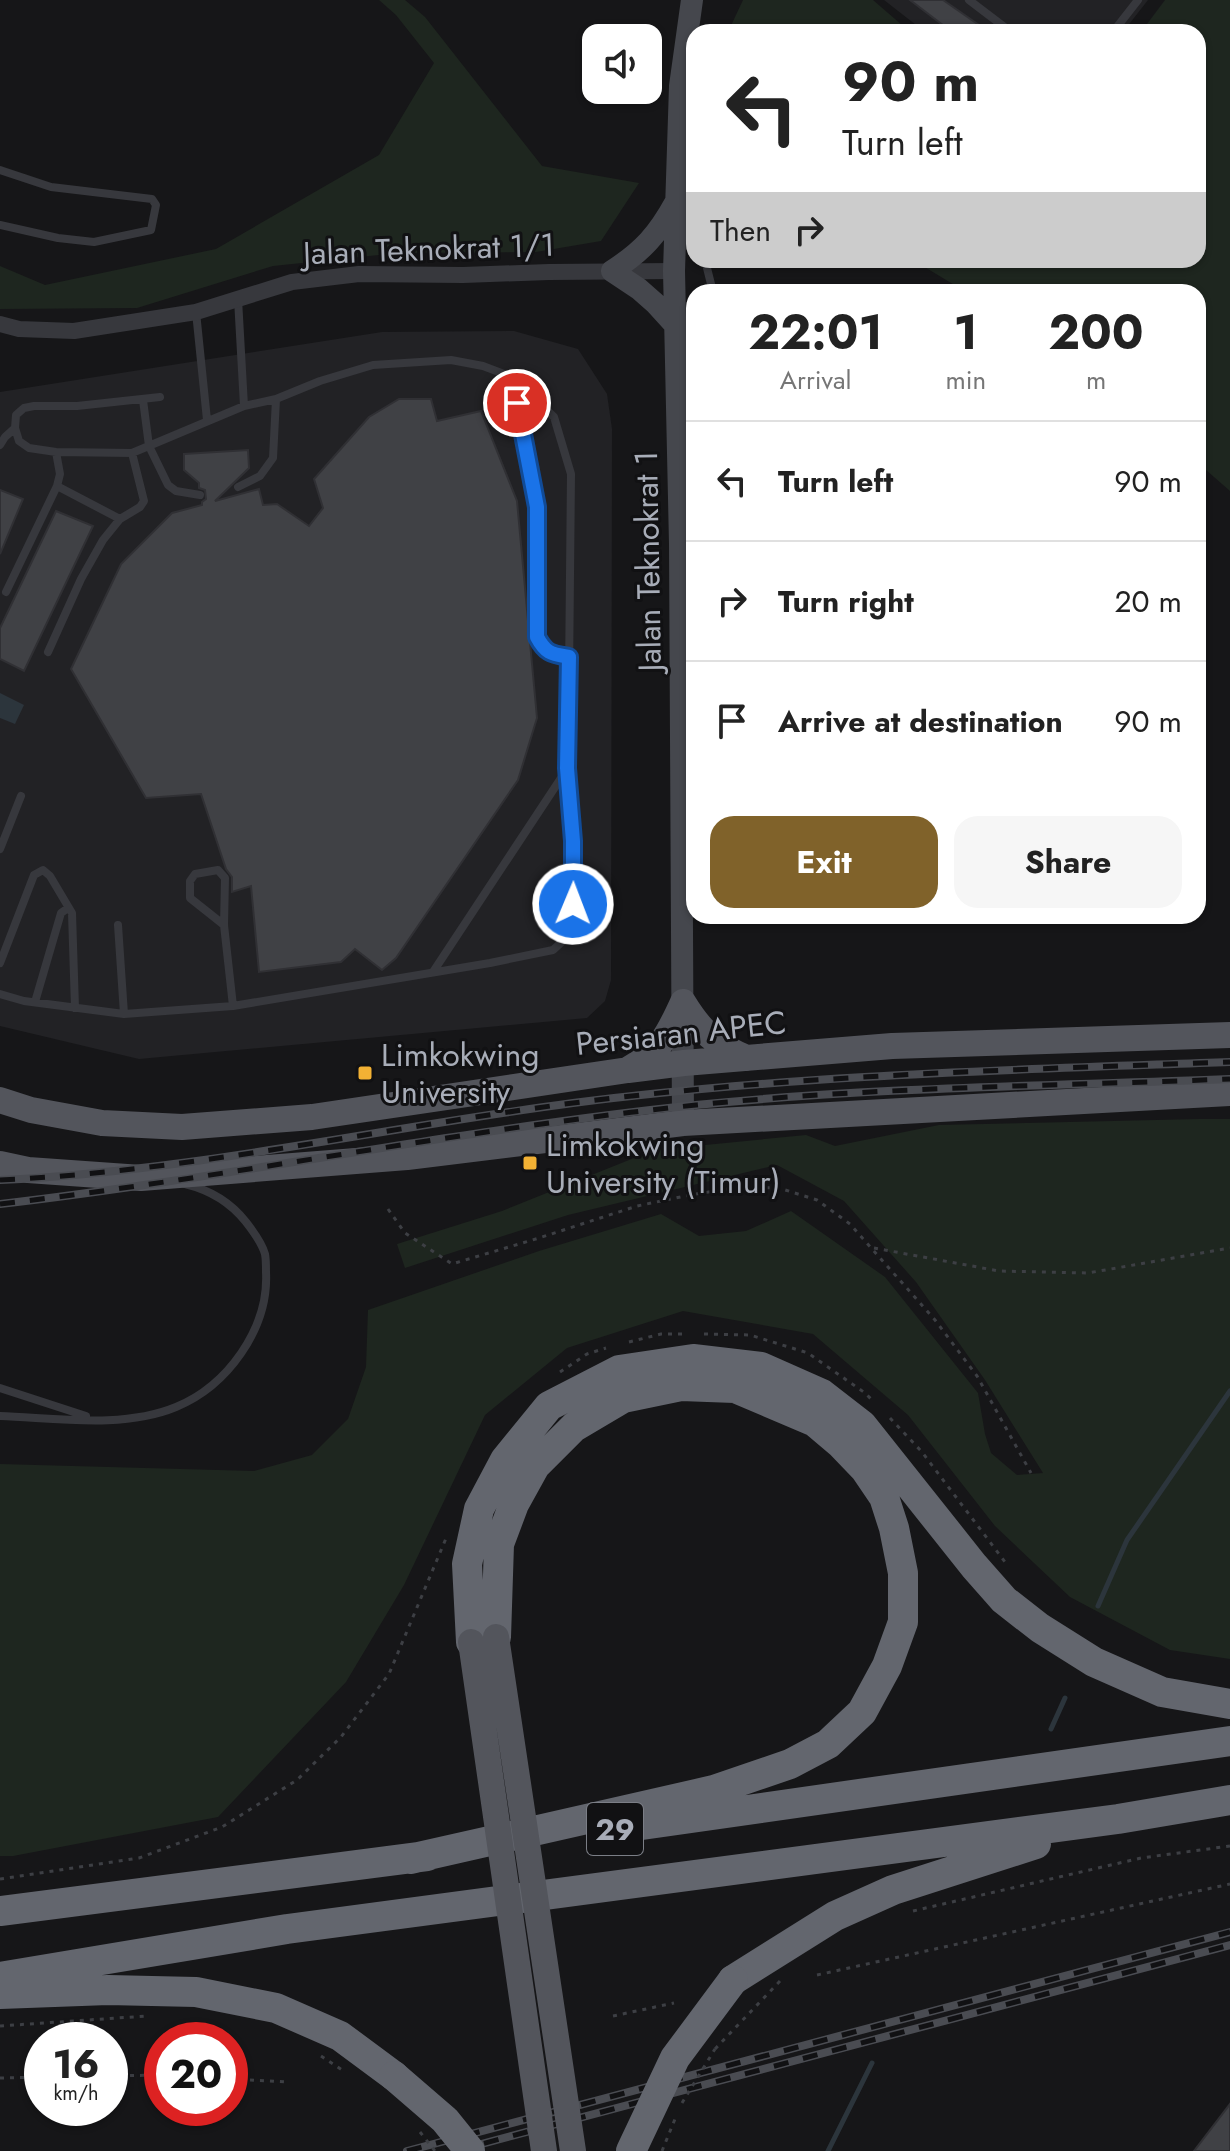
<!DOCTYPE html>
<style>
:root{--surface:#fff;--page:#f6f6f6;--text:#222;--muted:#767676;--line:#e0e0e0;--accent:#80622a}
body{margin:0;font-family:Jost,sans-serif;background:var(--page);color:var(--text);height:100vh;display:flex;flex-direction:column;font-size:30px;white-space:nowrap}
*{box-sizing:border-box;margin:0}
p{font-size:26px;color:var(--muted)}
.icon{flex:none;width:44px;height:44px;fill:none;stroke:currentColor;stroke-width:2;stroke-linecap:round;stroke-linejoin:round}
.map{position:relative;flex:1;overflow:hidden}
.panel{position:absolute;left:686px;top:284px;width:520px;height:640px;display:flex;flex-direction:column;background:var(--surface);border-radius:24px;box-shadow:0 2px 6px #0004}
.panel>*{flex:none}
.hud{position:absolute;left:686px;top:24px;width:520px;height:244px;border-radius:24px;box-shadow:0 2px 6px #0004;background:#fff;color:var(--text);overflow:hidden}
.fabs{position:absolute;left:582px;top:24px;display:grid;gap:16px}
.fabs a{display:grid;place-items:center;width:80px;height:80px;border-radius:16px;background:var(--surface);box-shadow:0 2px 6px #0004;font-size:40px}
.speed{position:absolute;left:24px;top:2022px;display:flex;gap:16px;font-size:40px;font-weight:700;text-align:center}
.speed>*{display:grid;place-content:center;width:104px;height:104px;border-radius:50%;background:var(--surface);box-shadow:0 2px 6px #0004;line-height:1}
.speed small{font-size:20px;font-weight:400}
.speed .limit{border:12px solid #d22;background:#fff;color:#111}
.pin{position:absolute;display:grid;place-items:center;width:68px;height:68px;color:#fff;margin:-34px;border:4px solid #fff;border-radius:50%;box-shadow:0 2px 8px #0007}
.me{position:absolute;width:88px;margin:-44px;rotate:1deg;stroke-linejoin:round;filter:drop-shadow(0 0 6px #0008)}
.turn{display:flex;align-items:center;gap:28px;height:168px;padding:0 24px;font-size:36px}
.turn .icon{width:104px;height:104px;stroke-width:2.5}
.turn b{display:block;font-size:56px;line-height:68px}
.then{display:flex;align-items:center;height:76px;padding:0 24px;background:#0003;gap:16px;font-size:30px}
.eta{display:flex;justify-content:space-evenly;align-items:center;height:136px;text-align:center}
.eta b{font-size:48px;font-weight:700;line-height:56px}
.cta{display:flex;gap:16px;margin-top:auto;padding:16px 24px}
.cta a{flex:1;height:92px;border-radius:24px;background:var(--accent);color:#fff;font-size:32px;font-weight:700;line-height:92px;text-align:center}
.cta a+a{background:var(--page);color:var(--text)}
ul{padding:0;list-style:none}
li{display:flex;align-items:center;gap:24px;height:120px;padding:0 24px;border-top:2px solid var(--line)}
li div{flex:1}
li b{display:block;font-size:30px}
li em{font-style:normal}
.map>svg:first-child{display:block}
.built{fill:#222225}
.green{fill:#1e261f}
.water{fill:#2c353c}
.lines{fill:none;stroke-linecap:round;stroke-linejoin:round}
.stream{stroke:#2c353c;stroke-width:5}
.building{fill:#404145;stroke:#303034;stroke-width:2}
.path{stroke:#3d3f44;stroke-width:3;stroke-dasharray:4 6;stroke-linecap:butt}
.lane{stroke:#37383d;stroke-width:8}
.street{stroke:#37383d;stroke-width:16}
.secondary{stroke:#45474d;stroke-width:22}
.primary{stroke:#53555c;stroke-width:26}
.highway{stroke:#63666e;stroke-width:30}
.rail-casing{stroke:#4a4c52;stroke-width:8}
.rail{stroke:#111113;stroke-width:5;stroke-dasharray:15;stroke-linecap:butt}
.path-bridge{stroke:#3d3f44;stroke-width:3;stroke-dasharray:4 6;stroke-linecap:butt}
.primary-bridge{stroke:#53555c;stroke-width:26}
.highway-bridge{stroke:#63666e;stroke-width:30}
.route-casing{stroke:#114b97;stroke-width:20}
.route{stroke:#1a73e8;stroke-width:14}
.poi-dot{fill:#f2b134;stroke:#111113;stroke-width:3}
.labels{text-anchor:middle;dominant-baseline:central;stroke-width:6;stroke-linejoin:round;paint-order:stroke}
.shield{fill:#111113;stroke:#7b7e86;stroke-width:2}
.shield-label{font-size:30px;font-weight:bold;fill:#a8adb8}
.street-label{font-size:32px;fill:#a8adb8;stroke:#111113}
.poi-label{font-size:32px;fill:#a8adb8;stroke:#111113;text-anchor:start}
</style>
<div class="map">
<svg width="1230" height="2151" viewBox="0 0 1230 2151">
<rect width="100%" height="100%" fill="#161618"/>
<!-- built -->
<path class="built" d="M884,0H1148L1123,32H925Z
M514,331L578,349L607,394L612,429L611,980L605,1001L587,1018L139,1059L0,1026V392L382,332Z"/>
<!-- green -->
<path class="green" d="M379,0H405L425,17L542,166L639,183L601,241L536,252L398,253L273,266L137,308L0,309V266L45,285L216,249L379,155L434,63L396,15Z
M743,0H873L910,32H728Z
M1165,0H1230V491L1198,463V292H966L913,260H1198V32H1141Z
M1199,1119H1230V1659L1170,1650L1070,1597L995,1526L908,1415L813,1334L683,1311L567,1348L485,1415L404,1585L346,1682L218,1817L13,1856H0V1464L254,1471L312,1455L348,1419L366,1367L368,1310L539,1251L661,1214L699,1236L746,1231L791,1211L885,1277L978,1393L985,1434L991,1453L1017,1475L1043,1473L985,1380L916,1282L844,1201L777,1165L568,1215L405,1268L397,1244L502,1211L654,1150L806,1135L835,1146L939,1125Z"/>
<!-- water -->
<path class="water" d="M0,693L24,705L15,724L0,718Z"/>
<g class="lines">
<!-- stream -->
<path class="stream" d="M1098,1606L1127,1540L1230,1391
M1051,1729L1065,1698
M828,2151L872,2063"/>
</g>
<!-- building -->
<path class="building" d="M910,0H943L989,32H952Z
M399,399H431L437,421L481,411L517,501L537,718L518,780L396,958L382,970L355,949L341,962L259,972L251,886L232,892V877L226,869L201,794L146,798L71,669L121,564L172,513L202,505V502L206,499L205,490L199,488V483L184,470V454L248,450L249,468L215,501L259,489L263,505L277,504L309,526L323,508L314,479L369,417Z
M0,490L23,499L0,554Z
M56,511L93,526L24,671L0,659V628Z
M1230,2104V2151H1194Z"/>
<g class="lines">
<!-- path -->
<path class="path" d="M388,1209L405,1233L452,1264L539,1238L637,1206L690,1195L739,1187L779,1188L817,1200L850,1224L935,1320L977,1376L1031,1473
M874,1248L999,1271L1088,1273L1230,1248
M704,1334L750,1335L808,1353L865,1393L873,1401
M629,1342L661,1334H684
M560,1372L587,1354L606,1348
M890,1418L922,1452L1005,1562
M0,1879L139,1858L222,1827L297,1780L341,1737L389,1674L447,1536
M913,1911L1141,1858L1230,1846
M817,1975L1230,1884
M613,2016L674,2003
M0,2026L147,2016
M715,2049L780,1981
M321,2056L345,2072
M110,2076L162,2075
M0,2078L42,2077
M230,2079L288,2082
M662,2151L675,2119"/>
<!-- lane -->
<path class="lane" d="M969,0L1011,32
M1113,32L1138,0
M0,170L51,187L152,199L156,205L151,230L94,242L58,238L0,225
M682,213L694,238
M705,260L713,292
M238,299L244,406
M196,312L207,420
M512,378L537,507V637C546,654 551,654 569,657
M143,400L149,446L168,485L176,491L200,495
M0,445L5,437L15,428
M57,486L120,519
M238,487L260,476L273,458L276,399
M6,592L57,486L60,474L56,452
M48,652L81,579L103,540L120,519L140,507L144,501L132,453
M0,849L21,796
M118,925L124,1014
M224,925L190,898V881L195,874L218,870L225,878L224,925L233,1006
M0,963L34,875L43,870L50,876L72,913L75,1008
M433,972L567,769
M0,994L24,1001L124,1014L233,1006L490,963L553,950L565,939L571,923L574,886L573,841L568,777L571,474L554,417L512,377L483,366L451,360L373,365L320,381L276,399L244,406L132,453L56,452L29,448L19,441L15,428L16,415L24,408L34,406H77L160,397
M35,1002L61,913L68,908
M0,1388L86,1416
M0,1416C56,1418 123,1429 176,1407C227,1386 269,1329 266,1272C266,1267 266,1259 265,1254C262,1243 253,1231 246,1222C231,1203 210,1190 185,1184"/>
<!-- street -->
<path class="street" d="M0,324L19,329L74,331L196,312L292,282L359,274L463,275L549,272L674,271"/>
<!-- secondary -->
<path class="secondary" d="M675,203C658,234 643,251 612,271L639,289L656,304L676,326
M683,1123L680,544L674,271L680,86L692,0"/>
<!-- primary -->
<path class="primary" d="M683,1002C700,1030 716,1046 747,1058
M629,1069C660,1052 669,1033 683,1002
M0,1100L31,1110L102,1123L182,1127L312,1117L628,1070L684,1063L892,1046L1230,1035
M0,1164L28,1170L141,1178L407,1157L683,1123L1230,1093"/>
<!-- highway -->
<path class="highway" d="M471,1642L467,1564L479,1509L505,1460L549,1406L619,1370L693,1359L761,1367L822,1394L862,1425L974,1566L1004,1600L1040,1628L1094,1662L1162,1692L1230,1704
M628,1827L1230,1741
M410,1859L714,1790L790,1764L828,1744L862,1712L887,1666L903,1622V1573L894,1528L884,1497L865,1469L841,1444L815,1422L735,1388L681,1386L623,1398L574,1427L535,1466L514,1504L499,1544L496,1637
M0,1911L427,1856
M0,1977L287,1929L1118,1819L1230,1800
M733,1980L835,1916L893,1890L1036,1844
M0,1994L108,1990L196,1992L276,2008L340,2036L394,2076"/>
<defs>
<path id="rail" d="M0,1180C193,1171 381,1128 573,1103C792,1075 1009,1070 1230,1062
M0,1204C233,1177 463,1129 696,1105C873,1087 1052,1086 1230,1079
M407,2151L1230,1932
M455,2151L1230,1945"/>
</defs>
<!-- rail casing -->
<use href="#rail" class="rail-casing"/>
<!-- rail -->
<use href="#rail" class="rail"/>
<!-- path-bridge -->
<path class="path-bridge" d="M682,2103L715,2049
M420,2132L435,2151"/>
<!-- primary-bridge -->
<path class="primary-bridge" d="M496,1637L573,2151
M471,1642L544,2151"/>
<!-- highway-bridge -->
<path class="highway-bridge" d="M394,2076L445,2120L470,2151
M631,2151L675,2058L733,1980"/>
</g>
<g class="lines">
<defs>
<path id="route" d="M517,403L537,507V637C546,654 552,654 569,657L567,768L573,841V904"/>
</defs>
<!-- route casing -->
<use href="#route" class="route-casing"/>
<!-- route -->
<use href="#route" class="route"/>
</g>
<!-- markers -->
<g class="poi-dot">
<rect x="357" y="1065" width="16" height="16" rx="4"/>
<rect x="522" y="1155" width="16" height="16" rx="4"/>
</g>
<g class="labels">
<!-- shield labels -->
<rect class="shield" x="587" y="1803" width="56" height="52" rx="6"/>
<g class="shield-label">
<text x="615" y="1829">29</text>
</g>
<!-- street labels -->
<g class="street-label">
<text transform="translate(429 249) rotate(-2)">Jalan Teknokrat 1/1</text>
<text transform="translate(648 561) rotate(-91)">Jalan Teknokrat 1</text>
<text transform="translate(681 1033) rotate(-6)">Persiaran APEC</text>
</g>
<!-- poi labels -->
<g class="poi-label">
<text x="381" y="1055">Limkokwing<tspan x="381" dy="37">University</tspan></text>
<text x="546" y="1145">Limkokwing<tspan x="546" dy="37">University (Timur)</tspan></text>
</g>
</g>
</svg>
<div class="fabs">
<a><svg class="icon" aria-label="sound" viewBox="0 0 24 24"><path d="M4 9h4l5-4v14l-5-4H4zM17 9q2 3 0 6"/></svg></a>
</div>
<div class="speed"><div>16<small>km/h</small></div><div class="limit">20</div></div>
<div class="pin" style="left:517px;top:403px;background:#d93025"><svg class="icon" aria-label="arrive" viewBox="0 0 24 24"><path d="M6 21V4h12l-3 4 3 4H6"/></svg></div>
<svg class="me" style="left:573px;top:904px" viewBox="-20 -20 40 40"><circle r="17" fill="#1a73e8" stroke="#fff" stroke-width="3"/><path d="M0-11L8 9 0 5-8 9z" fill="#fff"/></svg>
<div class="hud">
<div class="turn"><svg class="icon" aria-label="left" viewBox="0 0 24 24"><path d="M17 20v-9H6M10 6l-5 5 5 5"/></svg><div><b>90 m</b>Turn left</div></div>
<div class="then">Then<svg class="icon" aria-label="right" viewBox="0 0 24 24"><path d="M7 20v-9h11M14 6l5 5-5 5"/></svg></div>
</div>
<section class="panel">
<div class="eta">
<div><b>22:01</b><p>Arrival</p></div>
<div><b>1</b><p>min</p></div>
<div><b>200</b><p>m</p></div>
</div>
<ul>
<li><svg class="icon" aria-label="left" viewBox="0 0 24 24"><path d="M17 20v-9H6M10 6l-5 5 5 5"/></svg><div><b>Turn left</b></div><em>90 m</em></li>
<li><svg class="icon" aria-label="right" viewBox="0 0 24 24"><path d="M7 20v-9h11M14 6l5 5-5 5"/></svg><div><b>Turn right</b></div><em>20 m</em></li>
<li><svg class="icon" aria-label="arrive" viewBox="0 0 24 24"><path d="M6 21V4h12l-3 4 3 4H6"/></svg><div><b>Arrive at destination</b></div><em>90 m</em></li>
</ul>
<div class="cta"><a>Exit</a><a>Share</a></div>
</section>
</div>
